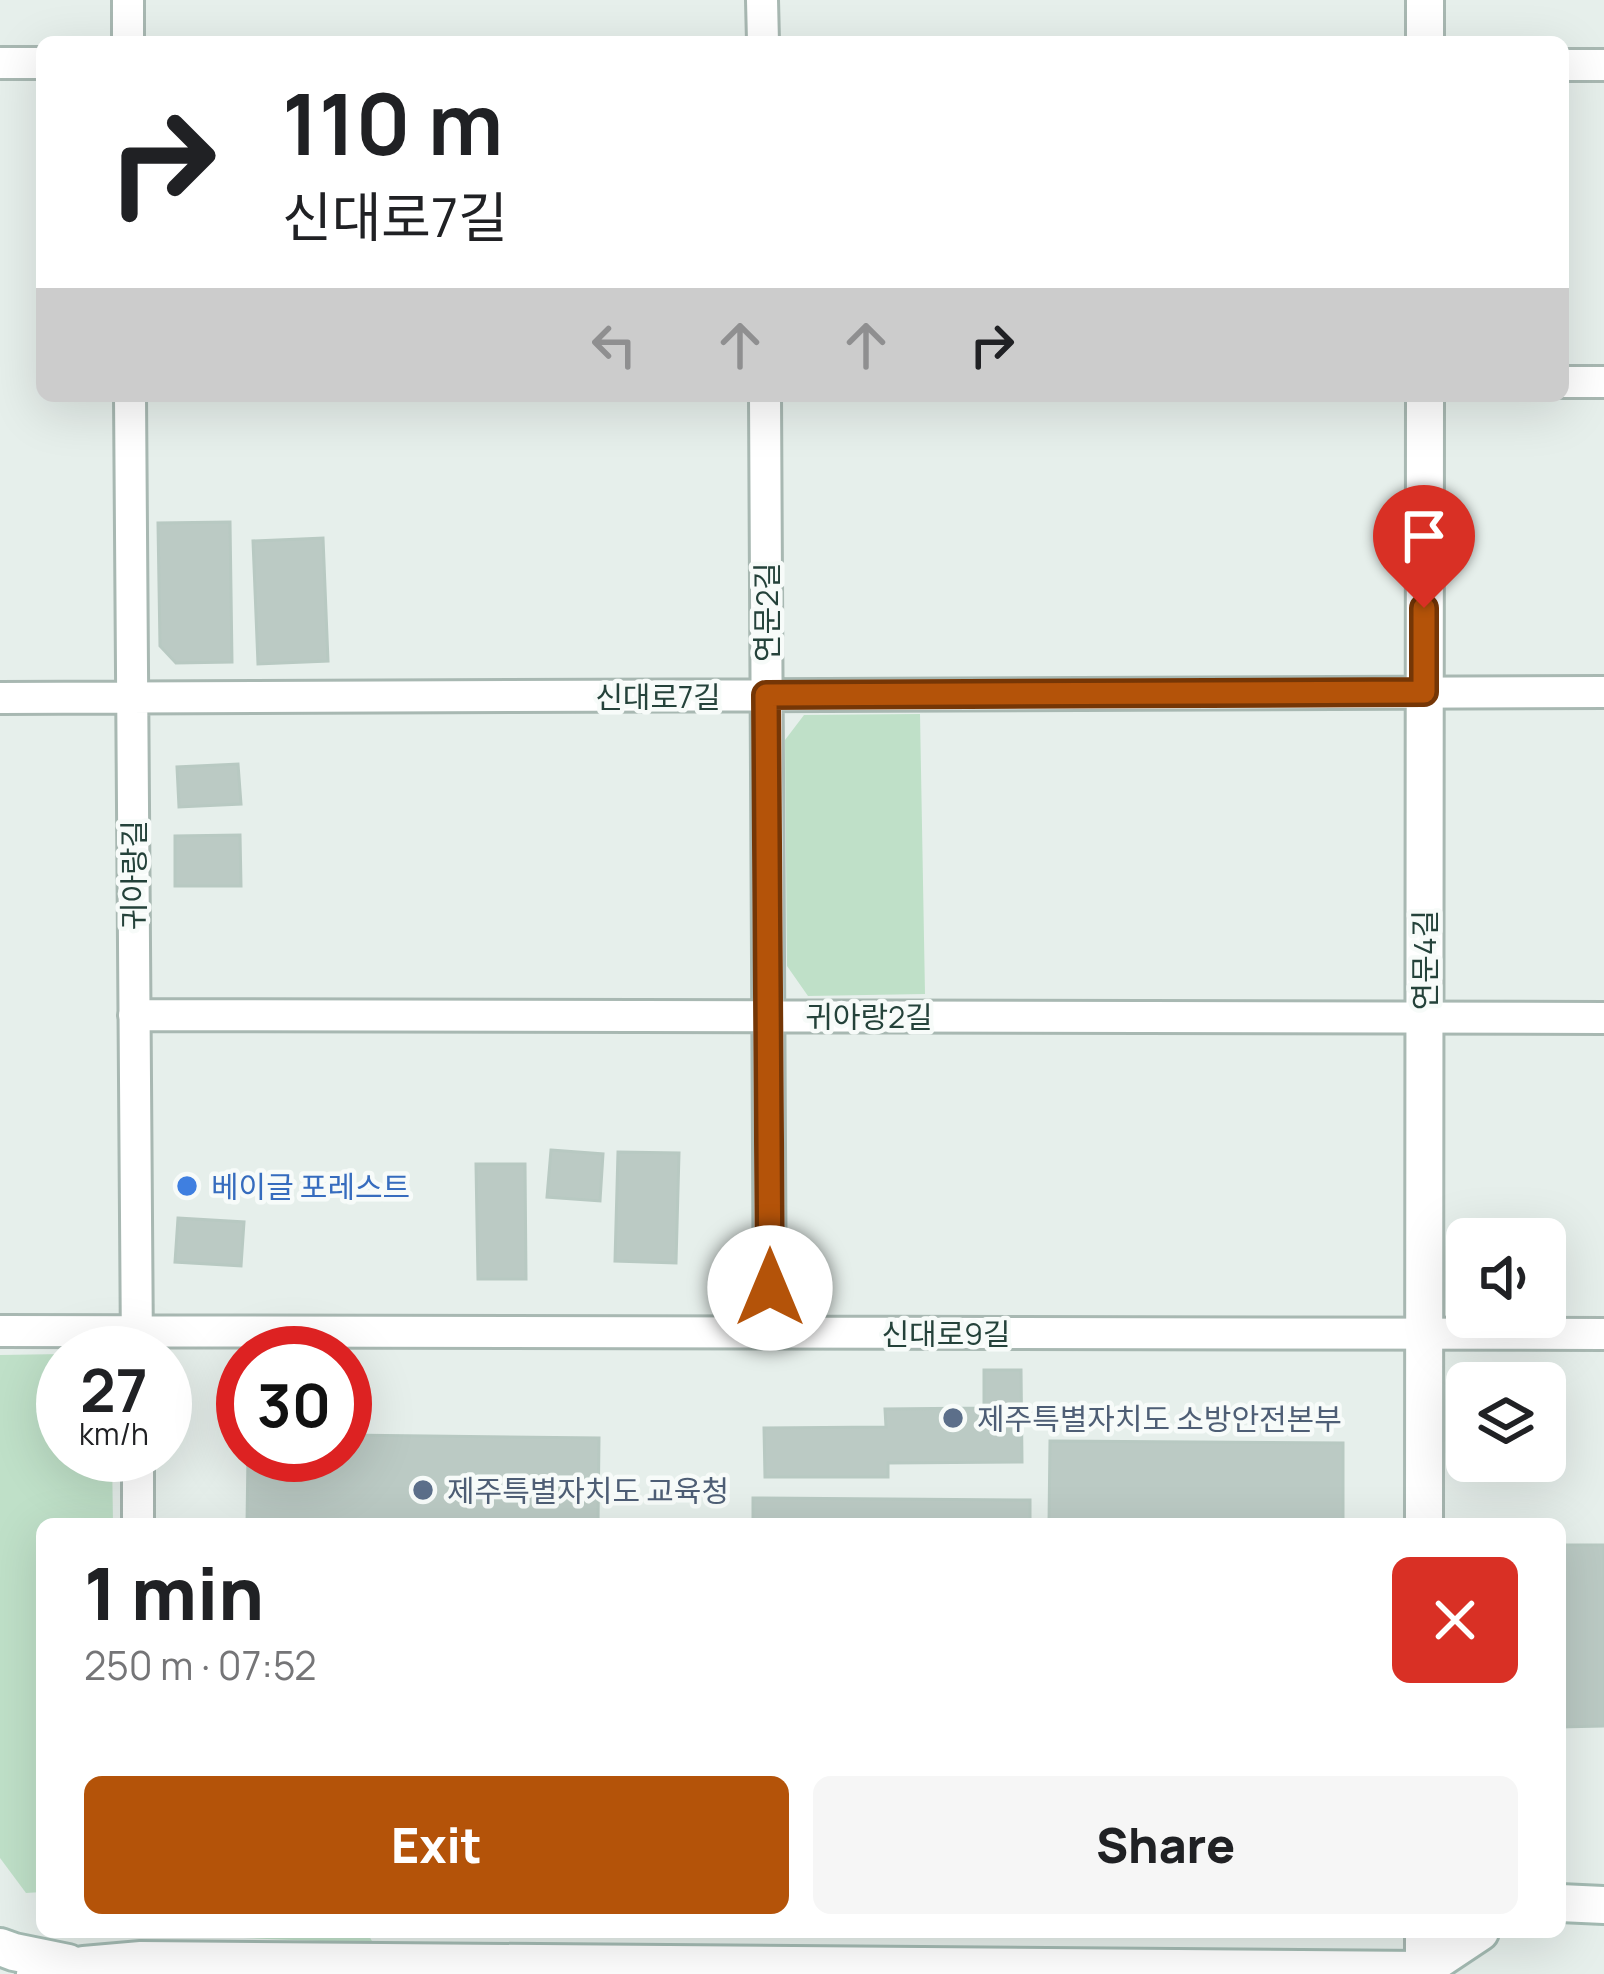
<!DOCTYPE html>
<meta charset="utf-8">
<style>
:root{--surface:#fff;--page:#f6f6f6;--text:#202124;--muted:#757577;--accent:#b45309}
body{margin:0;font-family:Manrope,"Noto Sans KR",sans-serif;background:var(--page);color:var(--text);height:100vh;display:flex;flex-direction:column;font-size:45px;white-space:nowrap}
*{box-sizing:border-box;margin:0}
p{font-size:39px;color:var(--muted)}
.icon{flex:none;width:66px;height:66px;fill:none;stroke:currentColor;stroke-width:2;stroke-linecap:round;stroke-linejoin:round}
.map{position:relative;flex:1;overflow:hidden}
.panel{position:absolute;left:36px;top:1518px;width:1530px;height:420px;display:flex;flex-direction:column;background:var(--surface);border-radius:18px;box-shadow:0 12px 48px #0002}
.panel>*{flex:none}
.banner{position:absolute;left:36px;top:36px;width:1533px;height:366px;border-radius:18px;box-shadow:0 12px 48px #0002;background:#fff;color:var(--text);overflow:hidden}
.buttons{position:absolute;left:1446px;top:1218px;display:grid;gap:24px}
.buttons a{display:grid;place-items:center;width:120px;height:120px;border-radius:18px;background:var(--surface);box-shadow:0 12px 48px #0002;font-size:60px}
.speed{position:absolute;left:36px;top:1326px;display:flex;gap:24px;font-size:60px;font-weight:700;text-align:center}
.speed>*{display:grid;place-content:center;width:156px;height:156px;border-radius:50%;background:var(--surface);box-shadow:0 12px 48px #0002;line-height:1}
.speed small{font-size:30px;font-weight:400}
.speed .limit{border:18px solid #d22;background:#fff;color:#111}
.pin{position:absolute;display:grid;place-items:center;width:102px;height:102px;color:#fff;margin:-123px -51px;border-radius:50% 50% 50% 0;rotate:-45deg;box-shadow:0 0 12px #0007}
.pin .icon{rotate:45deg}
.me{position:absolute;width:132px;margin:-66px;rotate:0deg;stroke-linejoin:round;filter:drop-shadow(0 0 9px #0008)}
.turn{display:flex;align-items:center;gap:42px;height:252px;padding:0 48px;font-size:54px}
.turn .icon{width:156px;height:156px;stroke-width:2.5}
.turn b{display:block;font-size:84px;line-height:102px}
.lanes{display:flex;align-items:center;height:114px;padding:0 48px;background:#0003;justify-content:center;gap:60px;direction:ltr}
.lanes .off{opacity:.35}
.round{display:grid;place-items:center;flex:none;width:126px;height:126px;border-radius:18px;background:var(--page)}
.summary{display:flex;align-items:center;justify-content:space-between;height:204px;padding:0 48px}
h1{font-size:72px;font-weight:800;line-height:90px}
.action{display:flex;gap:24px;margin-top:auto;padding:24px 48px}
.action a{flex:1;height:138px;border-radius:18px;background:var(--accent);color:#fff;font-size:48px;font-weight:800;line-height:138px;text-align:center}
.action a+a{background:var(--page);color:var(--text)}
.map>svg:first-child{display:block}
.green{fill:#bfe0c8}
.building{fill:#bbcac4;stroke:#b8c9c2;stroke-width:3}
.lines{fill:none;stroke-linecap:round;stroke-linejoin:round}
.minor-casing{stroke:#a8b8b2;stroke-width:36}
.tertiary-casing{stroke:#a8b8b2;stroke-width:42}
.secondary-casing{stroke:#a4bbb3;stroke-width:42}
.minor{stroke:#fff;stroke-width:30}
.tertiary{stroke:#fff;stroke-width:36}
.secondary{stroke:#fff;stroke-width:36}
.route-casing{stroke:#753606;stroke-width:30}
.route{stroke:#b45309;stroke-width:21}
.shop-dot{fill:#3f7fe0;stroke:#f7fbf9;stroke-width:4.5}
.service-dot{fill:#5c6f8a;stroke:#f7fbf9;stroke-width:4.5}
.labels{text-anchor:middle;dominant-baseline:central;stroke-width:9;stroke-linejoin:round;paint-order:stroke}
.street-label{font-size:30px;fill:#24423a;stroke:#f7fbf9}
.shop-label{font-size:30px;fill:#366cbe;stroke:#f7fbf9;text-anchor:start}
.service-label{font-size:30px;fill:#4e5e75;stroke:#f7fbf9;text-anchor:start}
</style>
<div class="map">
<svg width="1604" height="1974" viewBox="0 0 1604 1974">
<rect width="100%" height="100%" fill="#e6efeb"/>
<!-- green -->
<path class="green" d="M920,714L925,994L808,996L787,966L785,740L804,715Z
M63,1354V1455H112L113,1524H42V1892L26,1893L0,1858V1355Z
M191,1932H367L373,1943L191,1936Z"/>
<!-- building -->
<path class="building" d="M230,522L232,662L176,663L160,646L158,523Z
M323,538L328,661L258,664L253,541Z
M238,764L241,804L179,807L177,767Z
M240,835L241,886H175V836Z
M551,1150L603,1154L600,1201L547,1197Z
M618,1152L679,1153L676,1263L615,1261Z
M476,1164H525L526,1279H478Z
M178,1218L244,1222L241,1266L175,1262Z
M984,1370H1021L1022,1462L888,1463V1477H765L764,1428L886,1427L885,1409L984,1408Z
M345,1435L599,1438L598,1524H247L248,1455H345Z
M1050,1441L1343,1443V1524H1049Z
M753,1498L1030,1500V1524H753Z
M1560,1545H1604V1726L1560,1727Z"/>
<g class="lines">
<defs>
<path id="minor" d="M128,0V42
M762,0L763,42
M0,63H42
M1563,65H1604
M1563,382H1604
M130,396L137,1353
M765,396L770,1333
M0,698L1604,692
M134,1015L1604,1018
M0,1331L1604,1334
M138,1455V1524"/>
<path id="tertiary" d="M1425,42V0
M1424,1524L1425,396
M1424,1974V1932"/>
<path id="secondary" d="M1560,1903L1604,1905
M0,1947L14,1952L68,1963
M35,1974L84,1965L141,1960L1423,1970L1480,1932"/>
</defs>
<!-- minor casing -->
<use href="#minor" class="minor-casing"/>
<!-- tertiary casing -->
<use href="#tertiary" class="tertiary-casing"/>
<!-- secondary casing -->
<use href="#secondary" class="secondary-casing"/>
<!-- minor -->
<use href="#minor" class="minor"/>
<!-- tertiary -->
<use href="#tertiary" class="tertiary"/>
<!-- secondary -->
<use href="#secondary" class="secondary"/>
</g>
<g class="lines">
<defs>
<path id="route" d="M770,1288L766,695L1424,692V608"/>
</defs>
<!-- route casing -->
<use href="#route" class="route-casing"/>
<!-- route -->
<use href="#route" class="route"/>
</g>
<!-- markers -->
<circle class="shop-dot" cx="187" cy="1186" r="12"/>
<g class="service-dot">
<circle cx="953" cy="1418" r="12"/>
<circle cx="423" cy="1490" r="12"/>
</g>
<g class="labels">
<!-- street labels -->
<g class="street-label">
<text transform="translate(766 612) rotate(-90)">연문2길</text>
<text x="658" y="696">신대로7길</text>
<text transform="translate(133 875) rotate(-90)">귀아랑길</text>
<text transform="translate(1424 960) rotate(-90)">연문4길</text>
<text x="869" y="1016">귀아랑2길</text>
<text x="946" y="1333">신대로9길</text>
</g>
<!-- shop labels -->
<g class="shop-label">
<text x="211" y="1186">베이글 포레스트</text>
</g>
<!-- service labels -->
<g class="service-label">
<text x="977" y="1418">제주특별자치도 소방안전본부</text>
<text x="447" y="1490">제주특별자치도 교육청</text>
</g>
</g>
</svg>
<div class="buttons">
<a><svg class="icon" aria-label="sound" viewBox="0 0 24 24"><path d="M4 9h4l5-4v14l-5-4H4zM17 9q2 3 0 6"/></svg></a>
<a><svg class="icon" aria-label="layers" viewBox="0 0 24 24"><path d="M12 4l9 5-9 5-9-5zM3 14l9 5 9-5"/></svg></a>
</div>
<div class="speed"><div>27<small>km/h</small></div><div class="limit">30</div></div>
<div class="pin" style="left:1424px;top:608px;background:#d93025"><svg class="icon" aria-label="arrive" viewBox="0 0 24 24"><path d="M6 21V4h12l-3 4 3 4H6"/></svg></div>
<svg class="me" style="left:770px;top:1288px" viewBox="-20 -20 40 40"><circle r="19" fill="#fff"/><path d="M0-13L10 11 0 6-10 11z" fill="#b45309"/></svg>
<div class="banner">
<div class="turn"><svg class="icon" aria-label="right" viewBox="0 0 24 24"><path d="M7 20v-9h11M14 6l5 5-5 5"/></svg><div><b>110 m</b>신대로7길</div></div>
<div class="lanes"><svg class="icon off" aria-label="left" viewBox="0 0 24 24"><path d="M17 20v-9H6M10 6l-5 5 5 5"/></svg><svg class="icon off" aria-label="ahead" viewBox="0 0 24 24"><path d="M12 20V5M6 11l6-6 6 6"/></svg><svg class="icon off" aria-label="ahead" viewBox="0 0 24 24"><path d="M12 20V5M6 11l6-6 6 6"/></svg><svg class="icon" aria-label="right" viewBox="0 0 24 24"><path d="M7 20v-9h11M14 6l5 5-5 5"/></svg></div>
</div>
<section class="panel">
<div class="summary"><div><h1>1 min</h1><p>250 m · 07:52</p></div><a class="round" style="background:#d93025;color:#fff"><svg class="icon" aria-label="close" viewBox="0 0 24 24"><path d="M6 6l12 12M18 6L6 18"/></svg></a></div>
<div class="action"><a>Exit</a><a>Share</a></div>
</section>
</div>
